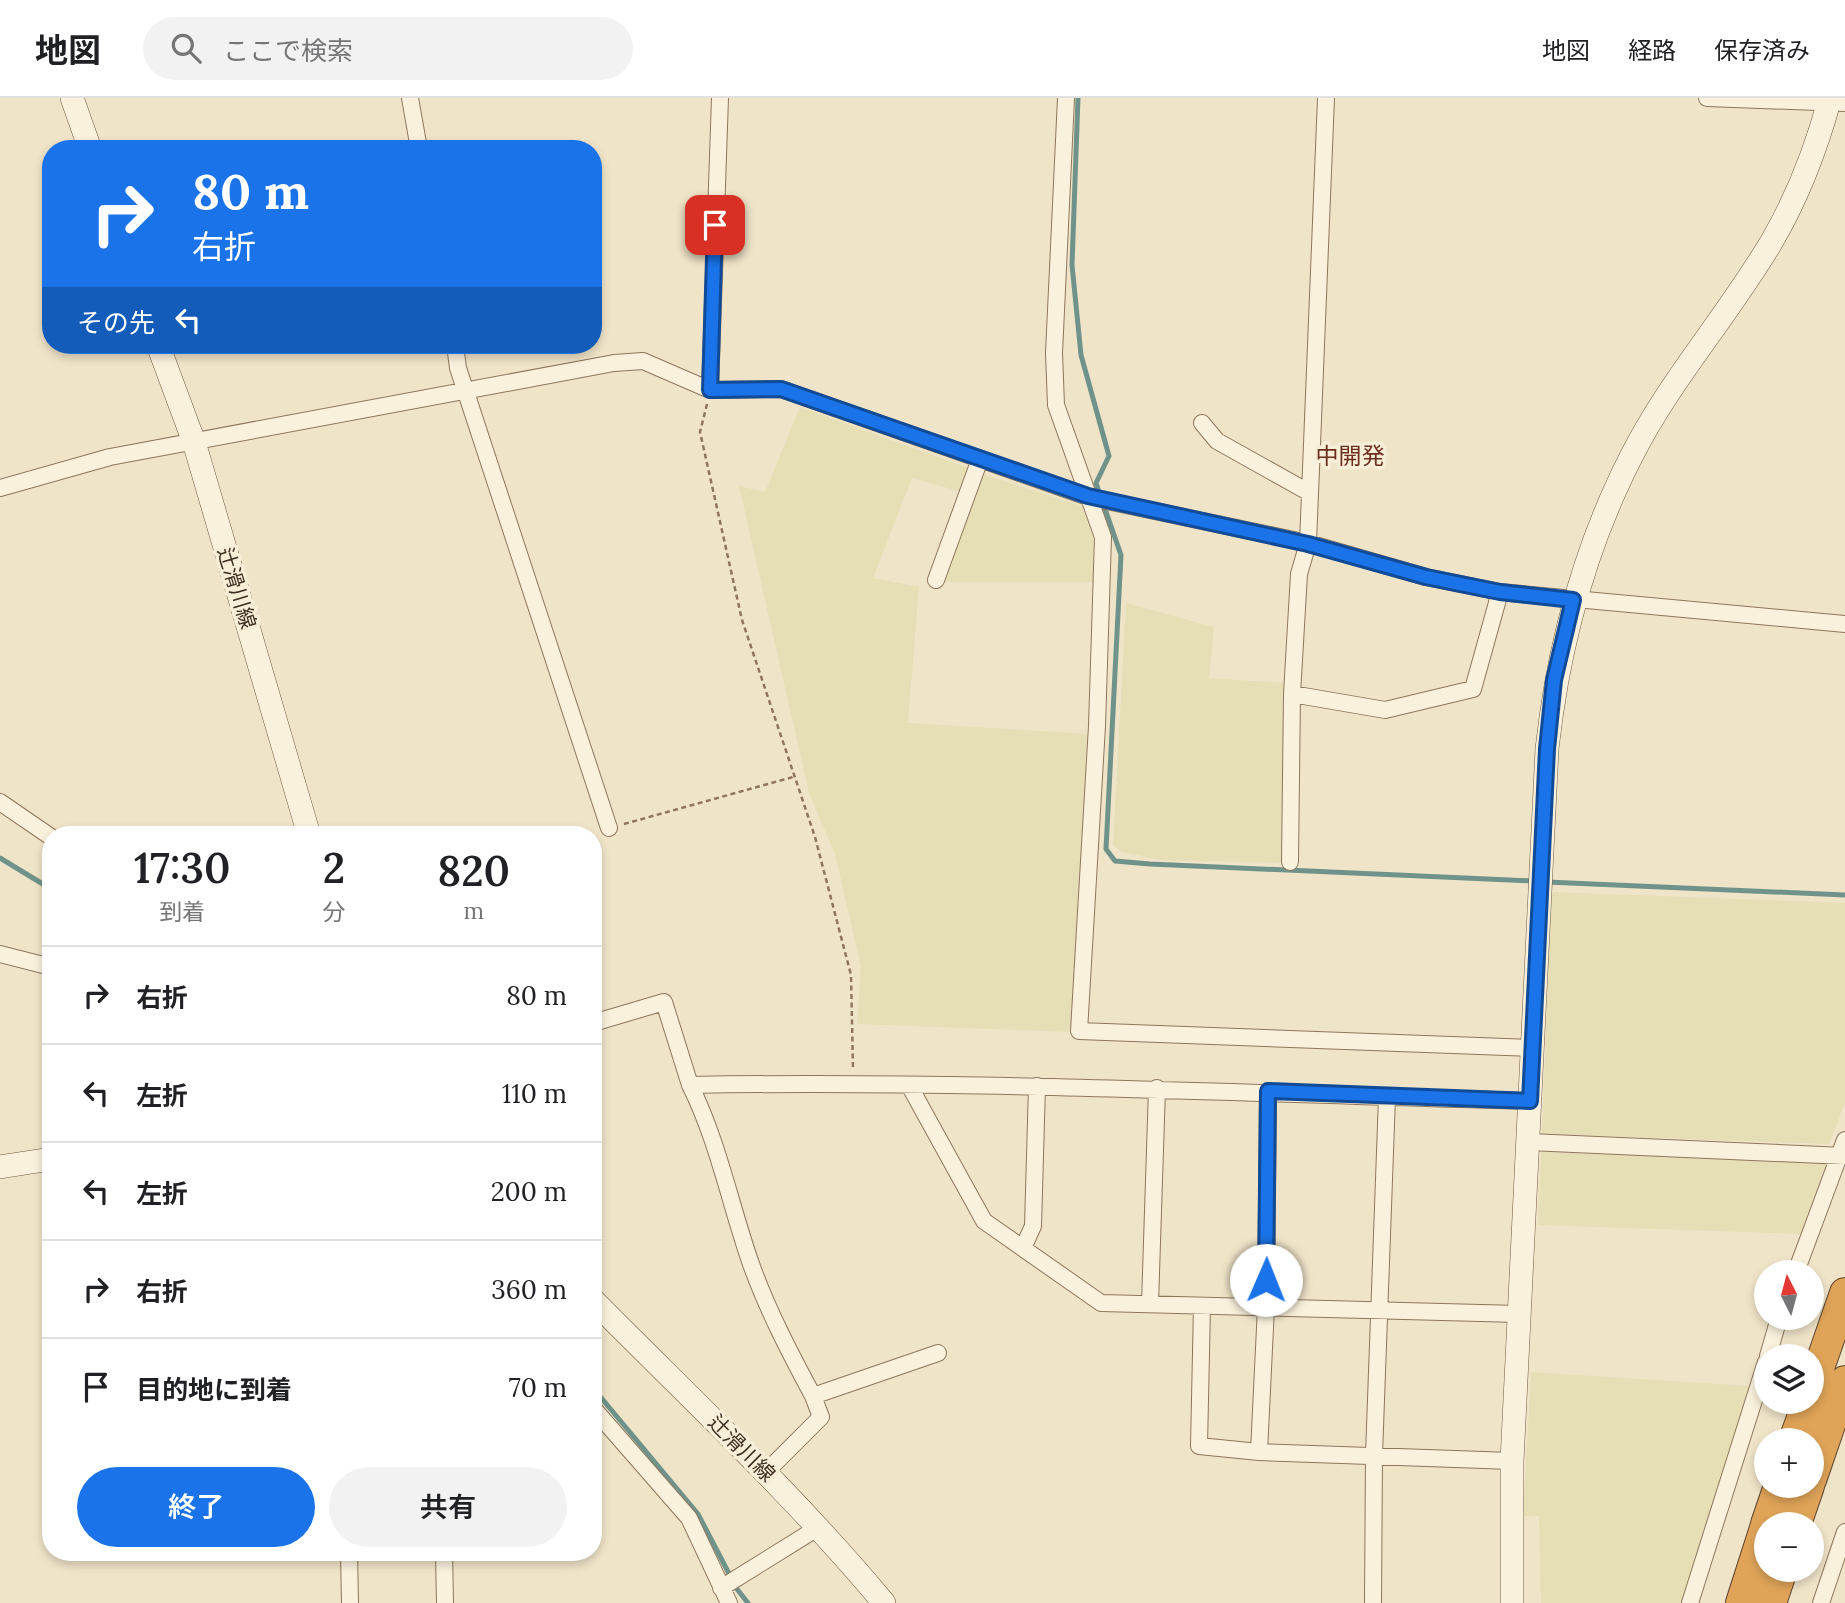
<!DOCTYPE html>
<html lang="ja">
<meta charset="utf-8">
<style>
:root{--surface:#fff;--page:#f2f2f2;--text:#202124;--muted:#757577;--line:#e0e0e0;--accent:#1a73e8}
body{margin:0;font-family:Lora,"Noto Sans JP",serif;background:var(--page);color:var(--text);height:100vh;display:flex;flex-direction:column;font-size:26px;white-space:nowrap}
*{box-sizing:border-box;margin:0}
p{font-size:23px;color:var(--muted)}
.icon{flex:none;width:38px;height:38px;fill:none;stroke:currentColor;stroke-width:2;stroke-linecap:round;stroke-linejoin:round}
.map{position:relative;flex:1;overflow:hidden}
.side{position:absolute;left:42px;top:728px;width:560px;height:735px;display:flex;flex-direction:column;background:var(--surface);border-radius:28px;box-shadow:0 4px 10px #0003}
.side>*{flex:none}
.hud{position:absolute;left:42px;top:42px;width:560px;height:214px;border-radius:28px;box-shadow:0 4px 10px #0003;background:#1a73e8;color:#fff;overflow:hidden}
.needle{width:46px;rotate:354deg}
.controls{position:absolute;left:1754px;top:1162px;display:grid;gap:14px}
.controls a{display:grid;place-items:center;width:70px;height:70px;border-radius:50%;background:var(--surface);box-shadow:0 4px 10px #0003;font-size:35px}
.pin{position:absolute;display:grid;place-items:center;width:60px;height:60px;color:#fff;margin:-30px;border-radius:14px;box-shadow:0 4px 10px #0006}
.me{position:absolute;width:77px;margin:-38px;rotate:1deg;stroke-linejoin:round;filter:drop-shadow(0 0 5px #0008)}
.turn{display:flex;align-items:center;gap:24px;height:147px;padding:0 35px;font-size:32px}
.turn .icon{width:91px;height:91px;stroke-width:2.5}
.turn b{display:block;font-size:49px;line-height:60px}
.then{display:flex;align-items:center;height:66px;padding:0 35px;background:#0003;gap:14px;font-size:26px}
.eta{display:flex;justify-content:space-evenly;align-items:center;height:119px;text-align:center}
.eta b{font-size:42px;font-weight:600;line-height:49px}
.primary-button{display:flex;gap:14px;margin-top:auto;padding:14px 35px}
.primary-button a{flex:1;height:80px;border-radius:42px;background:var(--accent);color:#fff;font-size:28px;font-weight:600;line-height:80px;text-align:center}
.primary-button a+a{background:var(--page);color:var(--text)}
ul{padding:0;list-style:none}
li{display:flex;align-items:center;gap:21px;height:98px;padding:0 35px;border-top:2px solid var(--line)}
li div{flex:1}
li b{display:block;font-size:26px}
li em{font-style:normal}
header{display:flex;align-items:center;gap:42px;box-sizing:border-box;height:98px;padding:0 35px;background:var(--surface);border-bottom:2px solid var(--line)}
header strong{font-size:33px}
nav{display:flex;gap:38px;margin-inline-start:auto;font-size:24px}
.search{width:490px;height:63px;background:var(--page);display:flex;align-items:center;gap:18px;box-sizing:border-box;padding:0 24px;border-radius:38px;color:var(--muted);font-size:26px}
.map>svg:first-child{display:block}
.farmland{fill:#e6deb5}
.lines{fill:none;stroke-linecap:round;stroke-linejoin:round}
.stream{stroke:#6f938a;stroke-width:5}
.street-casing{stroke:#8d765c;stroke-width:18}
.secondary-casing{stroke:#6f573f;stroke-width:24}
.highway-casing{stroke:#5b4430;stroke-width:32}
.path{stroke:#8d765c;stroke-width:2.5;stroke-dasharray:5 3.5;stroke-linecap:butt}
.street{stroke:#faf1dc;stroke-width:16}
.secondary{stroke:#faf1dc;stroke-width:23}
.highway{stroke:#e0a458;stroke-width:30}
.route-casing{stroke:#114b97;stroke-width:18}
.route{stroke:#1a73e8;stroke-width:12}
.labels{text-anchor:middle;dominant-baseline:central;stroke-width:7;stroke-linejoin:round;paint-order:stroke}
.street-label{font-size:21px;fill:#3d2e20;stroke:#f7eed8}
.neighbourhood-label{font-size:23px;fill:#6b2e1e;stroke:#f7eed8}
</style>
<header>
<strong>地図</strong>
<div class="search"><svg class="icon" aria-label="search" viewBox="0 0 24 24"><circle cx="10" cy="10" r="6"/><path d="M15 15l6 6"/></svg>ここで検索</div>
<nav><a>地図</a><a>経路</a><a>保存済み</a></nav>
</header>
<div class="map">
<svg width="1845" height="1505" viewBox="0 0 1845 1505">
<rect width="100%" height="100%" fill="#f0e4c8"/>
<!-- farmland -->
<path class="farmland" d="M800,309L971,371L962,394L912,380L873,480L919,489L908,625L1091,636L1071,934L857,926L861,869L835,756L809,695L739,388L765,394Z
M983,376L1082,408L1097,452L1096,484H943Z
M1126,505L1214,529L1209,580L1285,585L1283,765L1161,762L1122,754L1113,747Z
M1551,794L1845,805V1005L1829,1046L1542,1036Z
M1541,1054L1827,1063L1800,1136L1538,1127Z
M1531,1274L1750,1288L1681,1505H1541L1539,1418H1523Z"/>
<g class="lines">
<!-- stream -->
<path class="stream" d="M1078,0L1072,167L1081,257L1109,358L1096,385L1121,457L1106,751L1115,763L1150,766L1534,783
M0,760L51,791
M1547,784L1845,797
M593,1290L698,1416L737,1491L748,1505"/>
<defs>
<path id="street" d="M410,0L419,51
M1066,0L1054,255L1056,307L1103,439L1097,628L1079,933L1532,950
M1326,0L1308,445L1299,476L1292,596L1385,612L1473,591L1500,494
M1707,0L1845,5
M455,247L458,270L609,730
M710,292L720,0
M1202,325L1217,343L1310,395
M0,390L110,359L614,265L643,263L710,292L781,291L1088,399L1308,445L1426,479L1500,494L1845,526
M936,482L980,361
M0,704L51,739
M1290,764L1292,596
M0,856L51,869
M593,925L664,904L690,987C970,982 1250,996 1530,1003
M690,987C718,1043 730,1106 751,1166C767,1211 790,1255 813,1298L938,1255
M909,987L984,1123L1101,1205L1519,1216
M1268,993L1266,1209L1259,1354L1512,1363
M1529,1044L1845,1058
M1023,1150L1033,1128L1037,988
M1796,1174L1845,1042
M1150,1206L1157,990
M1202,1208L1199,1348L1259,1354
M1768,1258L1779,1220
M593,1310L689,1420L729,1505
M766,1374L821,1319L813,1298
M349,1454L350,1505
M444,1454L445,1505
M721,1490L819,1429
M1373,1505L1374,1357L1387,999
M1690,1505L1766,1264
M1821,1505L1845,1434"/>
<path id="secondary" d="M72,0L90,51
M158,247L194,344L309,737
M0,1069L51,1061
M593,1202C692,1302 794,1397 884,1505
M1512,1505V1363L1547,651C1559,542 1587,439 1640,342C1678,273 1732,211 1772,143C1797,100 1817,48 1830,0"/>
<path id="highway" d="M1811,1293L1845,1195
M1794,1342L1808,1304
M1811,1382L1845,1283
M1766,1426L1779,1388
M1796,1426L1809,1388
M1741,1505L1766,1427
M1771,1505L1782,1472"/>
</defs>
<!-- street casing -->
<use href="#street" class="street-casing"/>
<!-- secondary casing -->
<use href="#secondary" class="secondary-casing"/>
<!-- highway casing -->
<use href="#highway" class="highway-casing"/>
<!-- path -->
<path class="path" d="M707,306L700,334L742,522L815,739L851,877L853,970
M624,726L793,679"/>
<!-- street -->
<use href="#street" class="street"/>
<!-- secondary -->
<use href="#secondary" class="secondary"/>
<!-- highway -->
<use href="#highway" class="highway"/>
</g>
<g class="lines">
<defs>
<path id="route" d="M715,127L710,292L781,291L1088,398L1308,446L1426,479L1500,494L1573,502L1554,582L1547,651L1530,1003L1268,993L1266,1182"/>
</defs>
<!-- route casing -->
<use href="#route" class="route-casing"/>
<!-- route -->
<use href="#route" class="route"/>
</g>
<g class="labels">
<!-- street labels -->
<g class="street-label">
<text transform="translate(237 490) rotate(73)">辻滑川線</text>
<text transform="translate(742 1350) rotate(45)">辻滑川線</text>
</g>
<!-- neighbourhood labels -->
<g class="neighbourhood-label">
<text x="1350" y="357">中開発</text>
</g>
</g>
</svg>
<div class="controls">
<a><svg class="needle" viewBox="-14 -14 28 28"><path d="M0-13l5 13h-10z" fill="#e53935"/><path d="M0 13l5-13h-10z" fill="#757577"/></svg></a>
<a><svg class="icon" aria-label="layers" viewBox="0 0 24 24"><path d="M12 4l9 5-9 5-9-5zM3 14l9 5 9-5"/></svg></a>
<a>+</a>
<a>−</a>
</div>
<div class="pin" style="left:715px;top:127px;background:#d93025"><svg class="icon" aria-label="arrive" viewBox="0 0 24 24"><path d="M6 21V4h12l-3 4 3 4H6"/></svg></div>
<svg class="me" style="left:1266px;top:1182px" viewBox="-20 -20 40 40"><circle r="19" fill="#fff"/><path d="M0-13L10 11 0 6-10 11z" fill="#1a73e8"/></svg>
<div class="hud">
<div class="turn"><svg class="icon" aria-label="right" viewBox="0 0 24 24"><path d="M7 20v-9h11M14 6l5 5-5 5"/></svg><div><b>80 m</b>右折</div></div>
<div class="then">その先<svg class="icon" aria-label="left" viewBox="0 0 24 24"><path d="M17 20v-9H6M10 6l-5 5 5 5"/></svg></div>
</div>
<section class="side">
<div class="eta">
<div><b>17:30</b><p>到着</p></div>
<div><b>2</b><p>分</p></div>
<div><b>820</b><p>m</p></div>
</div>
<ul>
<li><svg class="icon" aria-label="right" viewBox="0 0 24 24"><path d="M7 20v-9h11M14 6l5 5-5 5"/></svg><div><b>右折</b></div><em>80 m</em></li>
<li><svg class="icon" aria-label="left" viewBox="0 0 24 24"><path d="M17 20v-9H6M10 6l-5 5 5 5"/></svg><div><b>左折</b></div><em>110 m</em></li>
<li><svg class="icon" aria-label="left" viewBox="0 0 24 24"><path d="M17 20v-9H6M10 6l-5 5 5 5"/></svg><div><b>左折</b></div><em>200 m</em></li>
<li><svg class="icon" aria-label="right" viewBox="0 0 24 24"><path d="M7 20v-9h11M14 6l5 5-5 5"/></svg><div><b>右折</b></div><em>360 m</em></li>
<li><svg class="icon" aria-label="arrive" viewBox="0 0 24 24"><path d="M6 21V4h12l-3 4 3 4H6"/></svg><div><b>目的地に到着</b></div><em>70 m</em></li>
</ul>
<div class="primary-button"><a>終了</a><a>共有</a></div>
</section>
</div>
